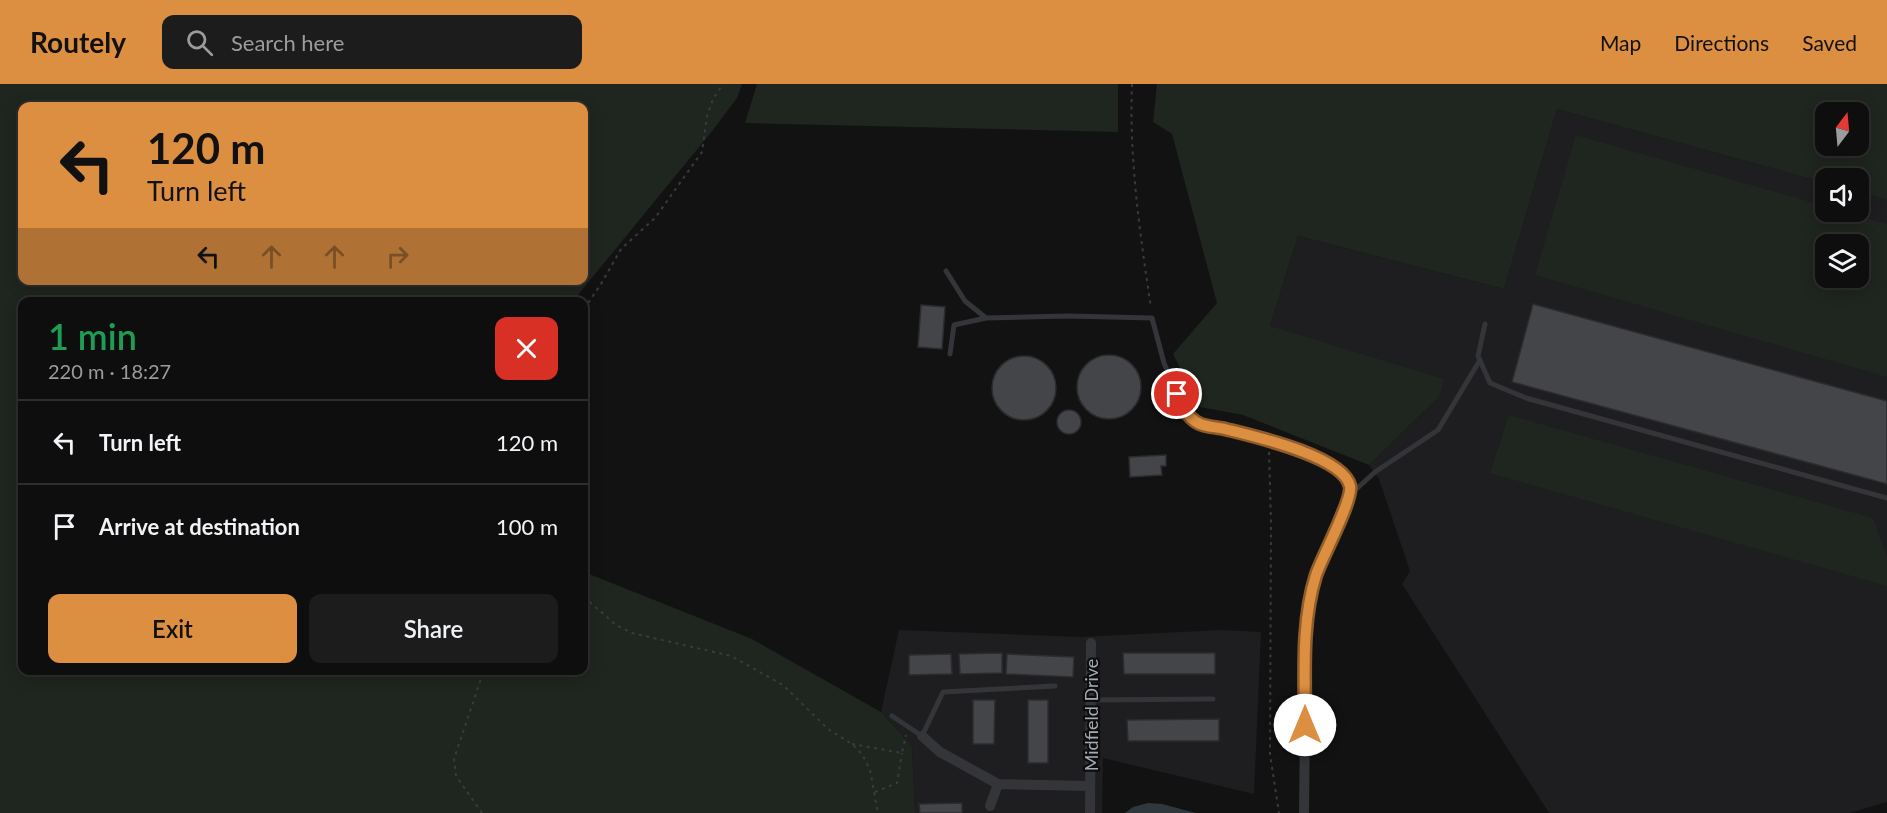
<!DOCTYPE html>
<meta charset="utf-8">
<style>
:root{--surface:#0e0e0e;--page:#1c1c1c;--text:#f1f3f6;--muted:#9b9c9e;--line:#2e2e2e;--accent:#dc8e41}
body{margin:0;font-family:Lato,sans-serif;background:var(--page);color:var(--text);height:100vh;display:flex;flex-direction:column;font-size:22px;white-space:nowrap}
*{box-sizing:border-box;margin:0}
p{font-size:20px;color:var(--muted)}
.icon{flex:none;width:33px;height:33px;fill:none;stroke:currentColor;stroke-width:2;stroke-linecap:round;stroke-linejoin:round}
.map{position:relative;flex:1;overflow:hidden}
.panel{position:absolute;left:18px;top:213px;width:570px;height:378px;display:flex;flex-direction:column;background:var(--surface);border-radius:12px;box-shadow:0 3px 15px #0003,0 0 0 2px var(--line)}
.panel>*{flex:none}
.guide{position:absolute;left:18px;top:18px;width:570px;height:183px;border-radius:12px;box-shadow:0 3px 15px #0003,0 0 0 2px var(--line);background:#dc8e41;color:#111;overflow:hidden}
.needle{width:39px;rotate:16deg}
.buttons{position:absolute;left:1815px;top:18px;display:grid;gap:12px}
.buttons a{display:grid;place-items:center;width:54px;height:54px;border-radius:12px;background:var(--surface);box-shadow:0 3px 15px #0003,0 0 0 2px var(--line);font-size:30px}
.pin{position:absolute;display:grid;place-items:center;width:51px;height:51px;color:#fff;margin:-26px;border:3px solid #fff;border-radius:50%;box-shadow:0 2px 6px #0007}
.me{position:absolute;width:66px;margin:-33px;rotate:0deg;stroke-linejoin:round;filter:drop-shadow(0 0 4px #0008)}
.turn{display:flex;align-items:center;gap:21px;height:126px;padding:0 30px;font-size:27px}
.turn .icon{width:78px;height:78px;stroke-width:2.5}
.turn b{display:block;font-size:42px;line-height:51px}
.lanes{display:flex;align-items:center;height:57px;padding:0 30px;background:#0003;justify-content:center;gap:30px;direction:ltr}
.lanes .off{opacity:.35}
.round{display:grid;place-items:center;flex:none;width:63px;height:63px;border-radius:12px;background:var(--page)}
.summary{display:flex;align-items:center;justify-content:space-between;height:102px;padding:0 30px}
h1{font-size:36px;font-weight:600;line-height:45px;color:#1e9e55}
.action{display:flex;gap:12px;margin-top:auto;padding:12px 30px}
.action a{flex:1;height:69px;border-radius:12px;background:var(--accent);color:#111;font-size:24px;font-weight:600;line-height:69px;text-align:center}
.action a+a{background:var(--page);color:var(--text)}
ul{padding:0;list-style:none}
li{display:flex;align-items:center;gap:18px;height:84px;padding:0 30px;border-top:2px solid var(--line)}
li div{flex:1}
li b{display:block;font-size:22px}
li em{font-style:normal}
header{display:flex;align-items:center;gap:36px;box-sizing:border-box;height:84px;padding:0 30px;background:var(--accent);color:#111}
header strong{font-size:28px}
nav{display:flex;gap:33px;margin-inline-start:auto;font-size:21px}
.search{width:420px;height:54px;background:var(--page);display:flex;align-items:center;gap:15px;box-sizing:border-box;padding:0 21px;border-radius:12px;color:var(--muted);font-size:22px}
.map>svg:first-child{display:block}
.built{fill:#1e1e20;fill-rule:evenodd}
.green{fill:#1f251f;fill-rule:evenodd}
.water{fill:#2f383c}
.building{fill:#444548;stroke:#2c2c2f;stroke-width:1.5}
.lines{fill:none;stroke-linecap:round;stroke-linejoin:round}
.path{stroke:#393c3e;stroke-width:2;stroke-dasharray:3 4.5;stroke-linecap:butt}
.service{stroke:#333538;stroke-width:5}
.minor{stroke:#333538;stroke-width:10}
.route-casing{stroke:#8f5c2a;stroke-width:15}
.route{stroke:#dc8e41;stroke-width:10}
.labels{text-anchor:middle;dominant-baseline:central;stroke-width:4.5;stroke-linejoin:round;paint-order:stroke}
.street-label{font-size:18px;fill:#a5abb2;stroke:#0d0d0e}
</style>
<header>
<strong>Routely</strong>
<div class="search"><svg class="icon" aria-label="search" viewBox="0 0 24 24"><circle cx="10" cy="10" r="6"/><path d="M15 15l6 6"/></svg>Search here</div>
<nav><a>Map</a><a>Directions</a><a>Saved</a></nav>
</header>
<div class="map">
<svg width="1887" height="729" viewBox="0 0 1887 729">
<rect width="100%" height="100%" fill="#121213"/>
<!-- built -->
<path class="built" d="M1557,25L1825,99L1826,128H1858L1859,108L1887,116V718L1849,729H1549L1402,500L1410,487L1379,395L1369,381L1439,313L1270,242L1298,152L1504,205ZM1826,160H1858V194H1826Z
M899,546L1080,553L1222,546L1261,548L1254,710L1103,674L1102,729H915L912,662L881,628Z"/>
<!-- green -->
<path class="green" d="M0,0H742L737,14L713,46L573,217L22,218V586H584V488L752,555L881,628L912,662L915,729H0ZM22,22H584V196H22Z
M757,0H1118V48L745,39Z
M1157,0H1887V116L1859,108L1858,94H1826L1825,99L1557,25L1504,205L1298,152L1270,242L1444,295L1439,313L1369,381L1243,331L1200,323L1173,270L1217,219L1172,50L1153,38ZM1826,28H1858V62H1826Z
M1576,51L1825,122L1826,128H1844L1887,140V293L1535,191ZM1826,160H1858V194H1826Z
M1509,331L1873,434L1887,473V502L1490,389Z"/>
<!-- water -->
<path class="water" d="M1148,719L1162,720L1196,729H1125L1133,723Z"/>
<!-- building -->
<path class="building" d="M1533,220L1887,317V400L1512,298Z
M921,221L945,223L942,265L918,263Z
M1077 303a32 32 0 1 1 64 0a32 32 0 1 1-64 0Z
M992 304a32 32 0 1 1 64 0a32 32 0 1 1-64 0Z
M1057 338a12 12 0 1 1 24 0a12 12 0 1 1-24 0Z
M1166,371V382H1161L1162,391L1130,393L1129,373Z
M1002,569V589L960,590L959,570Z
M1123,569H1215V590H1124Z
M951,570L952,590L909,591V571Z
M1007,570L1074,573L1073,593L1006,590Z
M973,616H995L994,660H973Z
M1028,616H1048V679H1028Z
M1219,635V657H1128L1127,636Z
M962,719V729H920L919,720Z"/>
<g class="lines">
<!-- path -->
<path class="path" d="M1132,0C1129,75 1140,150 1151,224
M584,225L601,200L621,165L655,134L702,68L707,32L713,15L723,0
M1269,368L1271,438L1270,670L1279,729
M584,513L616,541L632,549L731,572L783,601L828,645L852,660L862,670L870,686L878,729
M852,660L902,669L906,651
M875,708L897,699L902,669
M482,729L456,692L454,675L484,586"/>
<!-- service -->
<path class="service" d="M946,187L965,217L986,234
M1485,240L1478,272L1490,299L1526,314L1887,414
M950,270L954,241L986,234L1068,232L1152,234L1164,279L1184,326L1199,339L1210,342
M1352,409L1375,388L1438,346L1480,276
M1091,616L1213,615
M892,632L922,652L943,608L1055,602"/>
<!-- minor -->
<path class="minor" d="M1210,342L1284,360L1329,380L1345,391L1350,402L1351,410L1344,428L1330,456L1316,492L1306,538L1304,729
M922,652L940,668L998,700L1090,702
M990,722L998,700
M1090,729L1091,559"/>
</g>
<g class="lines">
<defs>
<path id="route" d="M1177,310C1182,322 1187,333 1198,339C1205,343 1217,343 1225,345C1253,352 1343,372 1350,402C1353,416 1322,473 1316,491C1301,539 1305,591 1305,641"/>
</defs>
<!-- route casing -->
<use href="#route" class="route-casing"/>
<!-- route -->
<use href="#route" class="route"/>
</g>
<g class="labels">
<!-- street labels -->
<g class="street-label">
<text transform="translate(1091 631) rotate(-90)">Midfield Drive</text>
</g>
</g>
</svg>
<div class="buttons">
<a><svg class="needle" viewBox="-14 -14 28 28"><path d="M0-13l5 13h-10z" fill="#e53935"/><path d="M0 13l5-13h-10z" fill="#9b9c9e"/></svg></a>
<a><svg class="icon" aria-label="sound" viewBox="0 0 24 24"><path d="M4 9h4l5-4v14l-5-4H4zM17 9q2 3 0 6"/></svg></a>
<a><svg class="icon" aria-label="layers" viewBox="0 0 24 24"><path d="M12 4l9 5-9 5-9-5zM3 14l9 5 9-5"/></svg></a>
</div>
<div class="pin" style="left:1177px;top:310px;background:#d93025"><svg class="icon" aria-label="arrive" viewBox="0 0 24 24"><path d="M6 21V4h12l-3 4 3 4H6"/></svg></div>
<svg class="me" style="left:1305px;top:641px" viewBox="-20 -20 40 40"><circle r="19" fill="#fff"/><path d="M0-13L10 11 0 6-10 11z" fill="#dc8e41"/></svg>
<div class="guide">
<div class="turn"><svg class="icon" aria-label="left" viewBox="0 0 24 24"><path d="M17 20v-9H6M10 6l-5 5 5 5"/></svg><div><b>120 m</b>Turn left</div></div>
<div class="lanes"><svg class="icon" aria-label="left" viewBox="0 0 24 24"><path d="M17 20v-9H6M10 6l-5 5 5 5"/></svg><svg class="icon off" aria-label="ahead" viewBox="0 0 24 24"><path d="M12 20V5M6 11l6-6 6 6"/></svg><svg class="icon off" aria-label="ahead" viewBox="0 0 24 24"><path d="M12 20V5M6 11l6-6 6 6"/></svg><svg class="icon off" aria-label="right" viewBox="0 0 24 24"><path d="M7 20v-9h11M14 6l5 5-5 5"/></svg></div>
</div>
<section class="panel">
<div class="summary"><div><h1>1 min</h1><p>220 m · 18:27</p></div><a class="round" style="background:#d93025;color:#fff"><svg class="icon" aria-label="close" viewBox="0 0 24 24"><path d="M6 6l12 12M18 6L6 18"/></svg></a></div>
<ul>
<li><svg class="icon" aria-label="left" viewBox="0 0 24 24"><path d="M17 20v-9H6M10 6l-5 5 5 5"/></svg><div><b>Turn left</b></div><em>120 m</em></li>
<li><svg class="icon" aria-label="arrive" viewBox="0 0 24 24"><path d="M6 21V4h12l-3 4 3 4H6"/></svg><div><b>Arrive at destination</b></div><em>100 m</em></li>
</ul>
<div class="action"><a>Exit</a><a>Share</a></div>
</section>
</div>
